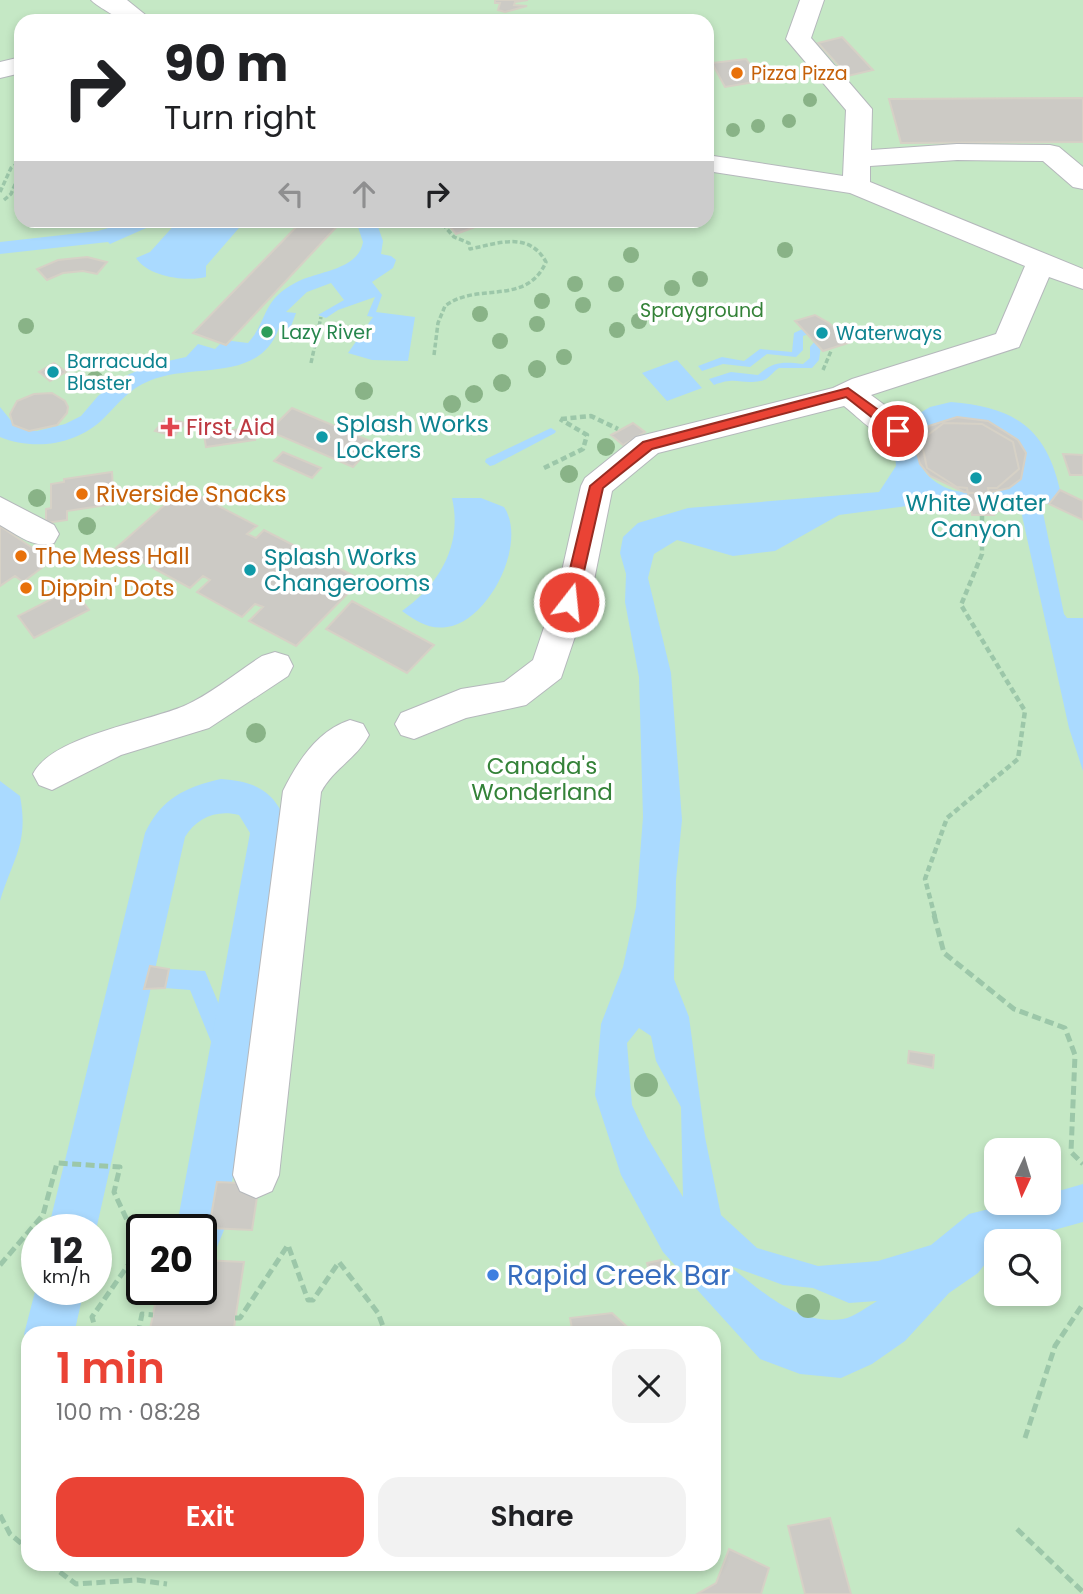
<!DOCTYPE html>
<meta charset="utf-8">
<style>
:root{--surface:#fff;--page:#f2f2f2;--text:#202124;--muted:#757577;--accent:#ea4335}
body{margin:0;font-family:Poppins,sans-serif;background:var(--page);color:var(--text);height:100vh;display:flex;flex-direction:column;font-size:26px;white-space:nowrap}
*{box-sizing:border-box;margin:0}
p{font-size:23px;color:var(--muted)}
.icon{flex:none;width:38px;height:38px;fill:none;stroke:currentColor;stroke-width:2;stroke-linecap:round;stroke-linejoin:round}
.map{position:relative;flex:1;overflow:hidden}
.side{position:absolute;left:21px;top:1326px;width:700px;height:245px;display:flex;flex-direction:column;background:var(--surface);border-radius:21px;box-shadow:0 4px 10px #0003}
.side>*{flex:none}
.guide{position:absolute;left:14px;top:14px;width:700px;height:214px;border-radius:21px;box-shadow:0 4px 10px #0003;background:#fff;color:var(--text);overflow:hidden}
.needle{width:46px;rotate:184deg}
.tools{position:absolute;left:984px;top:1138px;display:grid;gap:14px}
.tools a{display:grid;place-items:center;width:77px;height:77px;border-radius:14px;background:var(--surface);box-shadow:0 4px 10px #0003;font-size:35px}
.speed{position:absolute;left:21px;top:1214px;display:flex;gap:14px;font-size:35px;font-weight:700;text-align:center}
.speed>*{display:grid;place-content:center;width:91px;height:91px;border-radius:50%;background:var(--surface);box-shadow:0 4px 10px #0003;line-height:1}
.speed small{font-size:18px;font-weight:400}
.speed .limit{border:4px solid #111;border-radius:10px;background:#fff;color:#111}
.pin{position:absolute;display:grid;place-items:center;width:60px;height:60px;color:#fff;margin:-30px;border:4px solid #fff;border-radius:50%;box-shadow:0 2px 7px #0007}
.me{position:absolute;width:77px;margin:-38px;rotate:16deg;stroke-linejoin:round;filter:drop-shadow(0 0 5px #0008)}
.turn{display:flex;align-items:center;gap:24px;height:147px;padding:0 35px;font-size:32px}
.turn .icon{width:91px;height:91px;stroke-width:2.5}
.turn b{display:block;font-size:49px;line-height:60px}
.lanes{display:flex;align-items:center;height:66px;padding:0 35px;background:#0003;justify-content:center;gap:35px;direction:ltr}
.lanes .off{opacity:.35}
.round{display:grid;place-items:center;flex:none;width:74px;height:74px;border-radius:21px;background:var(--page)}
.headline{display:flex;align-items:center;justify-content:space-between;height:119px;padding:0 35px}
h1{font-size:42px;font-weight:600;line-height:52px;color:var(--accent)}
.cta{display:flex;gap:14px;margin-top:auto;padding:14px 35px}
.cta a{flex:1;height:80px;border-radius:21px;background:var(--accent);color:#fff;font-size:28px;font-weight:600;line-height:80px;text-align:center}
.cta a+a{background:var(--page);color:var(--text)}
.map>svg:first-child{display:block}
.green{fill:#c5e8c5;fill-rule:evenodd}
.water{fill:#aadaff;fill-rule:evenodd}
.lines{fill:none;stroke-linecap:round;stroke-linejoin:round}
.stream{fill:#aadaff;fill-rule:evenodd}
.canal{fill:#aadaff;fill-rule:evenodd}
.building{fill:#cccac5;stroke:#d6d1c6;stroke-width:2}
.minor-casing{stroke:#b5b8bc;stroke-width:2}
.path-far2{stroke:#9cc7a9;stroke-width:3.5;stroke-dasharray:5 2.5;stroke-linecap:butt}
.path-far1{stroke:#9cc7a9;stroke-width:4.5;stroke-dasharray:6 3.5;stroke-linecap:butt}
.path{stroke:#9cc7a9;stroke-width:5;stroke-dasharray:9 4.5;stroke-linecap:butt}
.minor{fill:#fff;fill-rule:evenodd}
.tree{fill:#89b387}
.route{fill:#ea4335;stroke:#982c22;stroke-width:2}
.food-dot{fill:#e8710a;stroke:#fff;stroke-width:2.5}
.leisure-dot{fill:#2e9e5b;stroke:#fff;stroke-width:2.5}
.culture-dot{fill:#0f9aa8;stroke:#fff;stroke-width:2.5}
.health-dot{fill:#e0444e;stroke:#fff;stroke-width:2.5}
.shop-dot{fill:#3f7fe0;stroke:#fff;stroke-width:2.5}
.labels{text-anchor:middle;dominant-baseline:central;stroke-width:7;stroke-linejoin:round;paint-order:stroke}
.far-food-label{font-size:19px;fill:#c56008;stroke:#fff;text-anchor:start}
.far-park-label{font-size:19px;fill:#348238;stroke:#fff}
.far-leisure-label{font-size:19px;fill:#27864d;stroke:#fff;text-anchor:start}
.far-culture-label{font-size:19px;fill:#0d838f;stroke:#fff;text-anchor:start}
.culture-label{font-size:23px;fill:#0d838f;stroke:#fff;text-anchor:start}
.health-label{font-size:23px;fill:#be3a42;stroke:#fff;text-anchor:start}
.food-label{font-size:23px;fill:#c56008;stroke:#fff;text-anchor:start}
.park-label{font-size:23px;fill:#348238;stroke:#fff}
.near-shop-label{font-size:28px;fill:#366cbe;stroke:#fff;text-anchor:start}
</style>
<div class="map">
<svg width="1083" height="1594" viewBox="0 0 1083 1594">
<rect width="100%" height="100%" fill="#f1efe8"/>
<!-- green -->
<path class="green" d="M0,0H1083V1594H0ZM21,21H707V220H21ZM996,1150H1048V1202H996ZM37,1230H96V1290H37ZM142,1230H201V1290H142ZM996,1241H1048V1293H996ZM28,1334H714V1564H28Z"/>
<!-- water -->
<path class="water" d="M136,220L162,221L110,244L108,242L0,254V242L98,231Z
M178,221V220L245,221L206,266V277C187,282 148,277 136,258L150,252Z
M356,221H376L383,241L381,254L391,256L396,260L393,268L372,282L382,295L376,312L415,317L408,361L372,360L348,353L373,317L367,316L375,297L338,310L326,318L318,315L344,300L331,283L307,292L286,312L296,313L290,329L279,328C259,384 193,362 149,381C129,389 119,403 104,418C77,445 34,451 0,437V407L13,423L24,430L37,431L65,424L81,416L98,396L121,378L150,365L186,357L198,344L215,349L224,340L248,343C268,321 261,301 295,283C316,271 358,271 363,242Z
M809,326L814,332L803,336V350L796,357L767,354L750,367L723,364L702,371L698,366L722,357L744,361L760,349L792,352L794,333Z
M815,341L821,346L819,360L812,368H779C772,372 769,380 760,381C741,385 737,376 714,385L709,379L731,372L758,375C774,361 783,362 803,364L810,358V347Z
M677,360L702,388L667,401L642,373Z
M951,402C1013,407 1046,427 1060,490L1049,504L1041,503L1064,614L1067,618H1083V771L1069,728L1019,502L968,498L839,515L775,551L733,556L677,540L654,554L648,578L671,673L682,820L676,880L674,979L689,1017L705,1137L721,1215L757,1248L818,1266L878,1261L931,1245L969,1214L1017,1202H1048V1194L1083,1184V1222L1014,1241H996V1250L978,1273L949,1293L905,1341L872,1364L841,1378L800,1374L760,1359L663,1252L621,1175L595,1095L601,1024L623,967L636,907L643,817L639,677L625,602L626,574L620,553L623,537L638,523L688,508L879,492L896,466L894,443L903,423L930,407ZM957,417C987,419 1010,427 1026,453L1021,479C1004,483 980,493 963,492C914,486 894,429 957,417ZM639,1028L651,1036L656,1061L681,1107L683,1197L647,1137L632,1105L627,1043ZM728,1265L783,1285L813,1288L849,1303L877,1301C867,1307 854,1317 843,1319C797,1326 762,1291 728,1265Z
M452,498H481L504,507C528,543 489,621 447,627C429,630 416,621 402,611C439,585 463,545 452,498Z
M0,781L20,796C29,844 13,858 0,901Z
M169,969L205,971L220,1007H223L227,987L254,988L241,1057L209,1056L212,1044L190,990L165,988Z
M211,1123L227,1125L201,1260V1230H191Z"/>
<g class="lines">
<!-- stream -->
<path class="stream" d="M551,428L556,431L555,433L494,465L490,466L485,462L486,459Z"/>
<!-- canal -->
<path class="canal" d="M221,779C262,782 278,795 290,833L224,1230L217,1247L201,1254V1230H176L250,833L239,815C217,809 196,818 185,837L96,1230H48L145,833C161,799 185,787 221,779Z
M37,1284V1290H84L74,1334H28V1344L24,1334Z"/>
</g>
<!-- building -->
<path class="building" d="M495,0H528L515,2L514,5L527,6L505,12L498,10L500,3H495Z
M842,37L873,70L848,76L818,43Z
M746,59L757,74L769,72L772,79L725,87L712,63Z
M1083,98V142L901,143L889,99Z
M303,220H343L226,345L193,333Z
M444,220H488L489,222L456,234Z
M87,257L107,262L97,274L83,271L63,273L47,280L37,269L58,260Z
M815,315L829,323L848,343L823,351L795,321Z
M54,363L66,372L50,381L39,372Z
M52,393L65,401L68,407L67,413L57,425L29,431L13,425L10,414L17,401L34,394Z
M292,408L375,443L353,467L269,431Z
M957,417L988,421L1018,440L1026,453L1021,479L1009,488L984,494L964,492L930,476L920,464L916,449L919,436L929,426Z
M166,418L185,423L174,436L155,431Z
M633,423L645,432L623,445L611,435Z
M944,423L982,424L1013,442L1019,469L997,488H988L990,499L1005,500L1007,511H993L994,515H972L967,488L957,487L927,468L921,440Z
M253,427L255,440L206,447L204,435Z
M283,452L321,468L312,478L274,461Z
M1063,454L1083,455V475H1070Z
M112,472L114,504L67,511V520L46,523V509L51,508V484L64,482V479Z
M184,488L257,526L247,534L256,538L264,530L305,551L297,559L306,564L315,555L361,580L296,646L249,621L263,607L255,604L242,617L197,592L210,580L203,576L190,588L116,548Z
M1060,490L1083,501V520L1049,504Z
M0,526L43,555L40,557L48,563L23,582L15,576L0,586Z
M73,588L89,610L34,638L18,616Z
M352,601L434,645L407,673L326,629Z
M150,966L169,969L165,988L144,989Z
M909,1051L934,1055L933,1068L908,1063Z
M217,1182L259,1184L252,1230L209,1228Z
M201,1260L244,1262L233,1334H149L158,1290H201Z
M661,1260L665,1276L651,1279L647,1263Z
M612,1313L635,1334H573L570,1318Z
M830,1518L851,1594H805L788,1526Z
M729,1549L769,1568L761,1594H697L716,1583Z"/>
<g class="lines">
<defs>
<path id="minor" d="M91,0H127L153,21C145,21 132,23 125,21C119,19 94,4 91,0Z
M800,0H824L811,38L872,109L871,150L957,144L1050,145L1059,147L1083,167V189L1073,187L1043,161L957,160L870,166V182L1083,269V289L1049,277L1019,347L871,395L909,423L914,431L909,439C884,446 863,421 844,406L658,453L612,491L594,580L561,678L526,705L466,718L414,739L401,735L395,724L401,713L461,689L504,682L533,660L560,580L581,486L585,478L636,437L833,388L852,379L996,334L1025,266L850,193L707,171V155L843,176L846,110L786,39Z
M21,57V73L0,78V62Z
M0,497L54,525L59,534L54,543C33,549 18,535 0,525Z
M275,652L288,656L293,666L288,676L209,728L121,755L52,790L39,785L33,774C52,736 147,722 184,706C211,694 237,672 262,656Z
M350,720L363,724L369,735C357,758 333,769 321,792L279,1175L272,1191L256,1198L240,1191L233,1175L283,791C298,761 317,731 350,720Z"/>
</defs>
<!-- minor casing -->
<use href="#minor" class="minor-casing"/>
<!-- path-far2 -->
<path class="path-far2" d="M0,192L11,168L21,161
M4,200L11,194L21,170
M434,355L438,323L445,306C478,281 526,307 546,262C529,231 499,243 470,249L469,243L454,237L439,220
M311,363L321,317
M823,370L831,351"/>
<!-- path-far1 -->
<path class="path-far1" d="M561,419L591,416L618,429
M544,468L583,449L587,435L560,419
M935,917L925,879L947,818L1018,759L1025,711L961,605L982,554V515"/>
<!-- path -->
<path class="path" d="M934,915L944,953L1014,1009L1065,1028L1075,1055L1071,1152L1083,1164
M0,1265L43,1215L57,1163L120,1167L114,1192L140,1248L92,1317L97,1334
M235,1318H240L288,1245L308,1300H313L339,1262L378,1313L386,1334
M234,1329L280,1334
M138,1334L142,1314L153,1315
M1025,1438L1055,1346L1083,1304
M0,1515L10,1534L28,1549
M1017,1529L1083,1592
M49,1564L76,1584L137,1580L167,1584"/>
<!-- minor -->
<use href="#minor" class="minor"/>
</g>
<!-- trees -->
<g class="tree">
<circle cx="810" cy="100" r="7"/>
<circle cx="789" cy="121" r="7"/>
<circle cx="758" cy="126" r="7"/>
<circle cx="733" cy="130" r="7"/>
<circle cx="785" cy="250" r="8"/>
<circle cx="631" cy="255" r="8"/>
<circle cx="700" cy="279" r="8"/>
<circle cx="575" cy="284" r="8"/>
<circle cx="616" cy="284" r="8"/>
<circle cx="672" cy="288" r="8"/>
<circle cx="542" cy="301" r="8"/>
<circle cx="583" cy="305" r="8"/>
<circle cx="480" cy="314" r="8"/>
<circle cx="639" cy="321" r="8"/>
<circle cx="537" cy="324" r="8"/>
<circle cx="26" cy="326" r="8"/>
<circle cx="617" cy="330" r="8"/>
<circle cx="500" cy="341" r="8"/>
<circle cx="564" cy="357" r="8"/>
<circle cx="537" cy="369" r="9"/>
<circle cx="95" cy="380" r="9"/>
<circle cx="502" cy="383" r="9"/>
<circle cx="364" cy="391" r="9"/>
<circle cx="474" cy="394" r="9"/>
<circle cx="452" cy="404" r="9"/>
<circle cx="606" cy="447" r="9"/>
<circle cx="569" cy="474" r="9"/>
<circle cx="37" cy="498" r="9"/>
<circle cx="87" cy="526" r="9"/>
<circle cx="256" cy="733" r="10"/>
<circle cx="646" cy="1085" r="12"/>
<circle cx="808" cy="1306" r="12"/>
</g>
<!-- route -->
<path class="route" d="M848,388L902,427V434H893L846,397L652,449L603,488L577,602L569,607L564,606L562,602L590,486L643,442Z"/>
<!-- markers -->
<g class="food-dot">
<circle cx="737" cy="73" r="7"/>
<circle cx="82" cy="494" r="7"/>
<circle cx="21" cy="556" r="7"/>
<circle cx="26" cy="588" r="7"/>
</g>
<circle class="leisure-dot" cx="267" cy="332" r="7"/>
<g class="culture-dot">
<circle cx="822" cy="333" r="7"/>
<circle cx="53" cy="372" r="7"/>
<circle cx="322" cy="437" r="7"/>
<circle cx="976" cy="478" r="7"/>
<circle cx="250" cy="570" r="7"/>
</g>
<path class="health-dot" d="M166.5 416.5h7v7h7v7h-7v7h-7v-7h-7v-7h7z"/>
<circle class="shop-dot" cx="493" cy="1275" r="7"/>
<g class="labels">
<!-- far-food labels -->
<g class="far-food-label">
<text x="751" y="73">Pizza Pizza</text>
</g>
<!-- far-park labels -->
<g class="far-park-label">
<text x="702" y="310">Sprayground</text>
</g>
<!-- far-leisure labels -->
<g class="far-leisure-label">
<text x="281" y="332">Lazy River</text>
</g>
<!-- far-culture labels -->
<g class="far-culture-label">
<text x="836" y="333">Waterways</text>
<text x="67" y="361">Barracuda<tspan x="67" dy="22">Blaster</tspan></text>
</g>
<!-- culture labels -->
<g class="culture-label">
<text x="336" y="424">Splash Works<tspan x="336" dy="26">Lockers</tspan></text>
<text x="976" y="503" text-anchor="middle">White Water<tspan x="976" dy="26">Canyon</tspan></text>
<text x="264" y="557">Splash Works<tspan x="264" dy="26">Changerooms</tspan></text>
</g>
<!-- health labels -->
<g class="health-label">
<text x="186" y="427">First Aid</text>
</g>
<!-- food labels -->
<g class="food-label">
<text x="96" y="494">Riverside Snacks</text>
<text x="35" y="556">The Mess Hall</text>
<text x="40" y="588">Dippin' Dots</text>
</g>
<!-- park labels -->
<g class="park-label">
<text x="542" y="766">Canada's<tspan x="542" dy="26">Wonderland</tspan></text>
</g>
<!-- near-shop labels -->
<g class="near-shop-label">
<text x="507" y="1275">Rapid Creek Bar</text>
</g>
</g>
</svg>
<div class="tools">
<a><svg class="needle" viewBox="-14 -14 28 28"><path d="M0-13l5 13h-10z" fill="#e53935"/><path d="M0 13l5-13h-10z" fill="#757577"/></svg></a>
<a><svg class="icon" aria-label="search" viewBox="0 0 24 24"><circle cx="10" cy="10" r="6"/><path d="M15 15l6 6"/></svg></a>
</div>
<div class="speed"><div>12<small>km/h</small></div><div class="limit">20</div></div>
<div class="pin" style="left:898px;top:431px;background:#d93025"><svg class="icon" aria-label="arrive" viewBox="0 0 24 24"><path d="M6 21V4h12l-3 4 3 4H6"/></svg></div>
<svg class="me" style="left:569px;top:602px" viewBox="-20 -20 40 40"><circle r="17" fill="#ea4335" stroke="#fff" stroke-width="3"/><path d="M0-11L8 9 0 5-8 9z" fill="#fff"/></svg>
<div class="guide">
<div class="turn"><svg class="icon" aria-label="right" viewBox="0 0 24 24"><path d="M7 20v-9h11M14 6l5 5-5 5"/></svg><div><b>90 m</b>Turn right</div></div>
<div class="lanes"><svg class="icon off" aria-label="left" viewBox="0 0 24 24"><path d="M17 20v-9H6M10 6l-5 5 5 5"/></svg><svg class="icon off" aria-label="ahead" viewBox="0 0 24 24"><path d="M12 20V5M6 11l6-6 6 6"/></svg><svg class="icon" aria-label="right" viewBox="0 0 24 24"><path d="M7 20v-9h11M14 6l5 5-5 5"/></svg></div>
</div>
<section class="side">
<div class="headline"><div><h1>1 min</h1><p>100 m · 08:28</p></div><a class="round"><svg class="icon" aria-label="close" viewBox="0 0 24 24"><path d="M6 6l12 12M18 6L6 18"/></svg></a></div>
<div class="cta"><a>Exit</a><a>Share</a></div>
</section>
</div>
